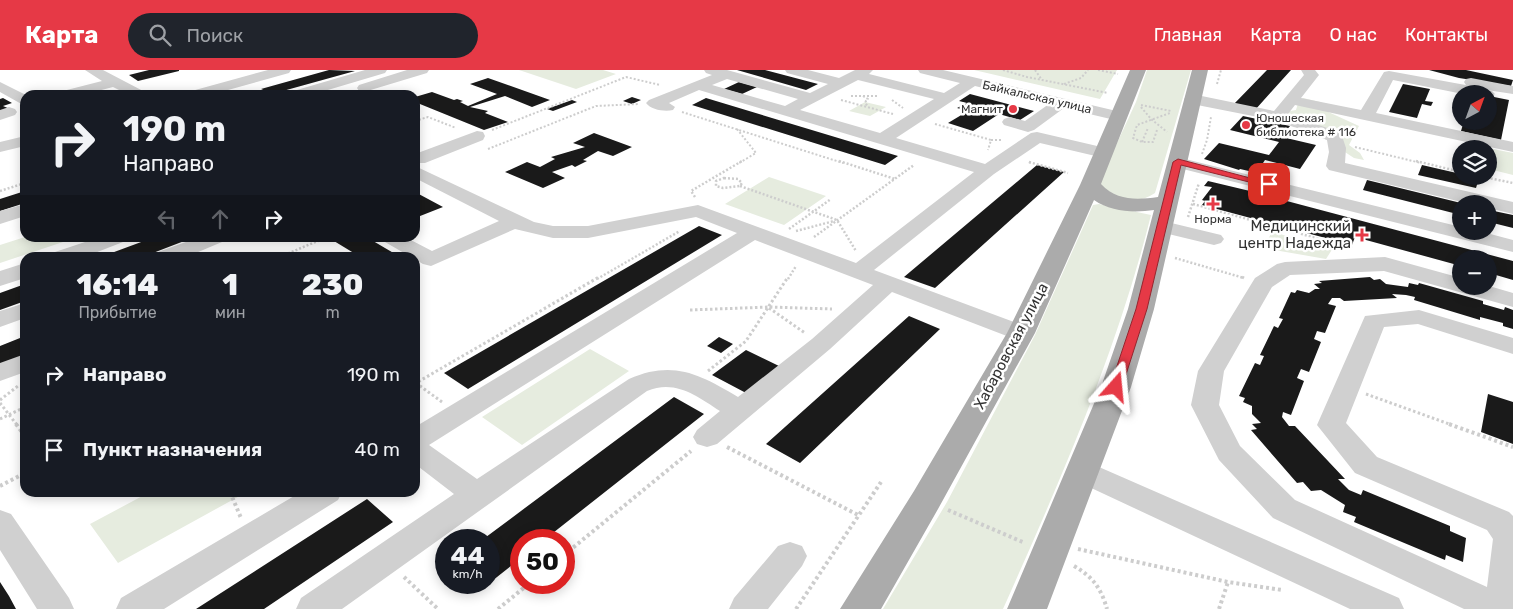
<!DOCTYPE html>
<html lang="ru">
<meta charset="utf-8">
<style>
:root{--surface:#171b24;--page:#20242c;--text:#f1f3f6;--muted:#9ea1a6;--accent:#e63946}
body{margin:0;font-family:Rubik,sans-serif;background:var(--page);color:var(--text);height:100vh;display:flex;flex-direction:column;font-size:19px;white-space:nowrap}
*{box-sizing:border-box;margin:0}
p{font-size:16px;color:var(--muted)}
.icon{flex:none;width:28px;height:28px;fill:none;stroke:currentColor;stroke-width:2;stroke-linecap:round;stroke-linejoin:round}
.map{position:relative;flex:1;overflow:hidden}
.panel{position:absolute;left:20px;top:182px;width:400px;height:245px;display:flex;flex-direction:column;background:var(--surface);border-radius:15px;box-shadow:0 2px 12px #0003}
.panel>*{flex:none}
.hud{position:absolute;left:20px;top:20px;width:400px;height:152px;border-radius:15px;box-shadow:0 2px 12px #0003;background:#171b24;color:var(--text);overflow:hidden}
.needle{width:32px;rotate:41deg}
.fabs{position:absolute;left:1452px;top:15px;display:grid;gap:10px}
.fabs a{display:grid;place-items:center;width:45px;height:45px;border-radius:50%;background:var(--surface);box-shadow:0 2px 12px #0003;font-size:25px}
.speed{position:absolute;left:435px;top:459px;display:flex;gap:10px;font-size:25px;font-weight:700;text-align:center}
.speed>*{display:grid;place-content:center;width:65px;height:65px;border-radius:50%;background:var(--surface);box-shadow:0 2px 12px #0003;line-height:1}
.speed small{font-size:12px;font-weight:400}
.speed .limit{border:8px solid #d22;background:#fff;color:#111}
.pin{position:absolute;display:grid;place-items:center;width:42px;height:42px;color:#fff;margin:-21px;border-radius:10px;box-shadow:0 2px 8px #0006}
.me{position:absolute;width:55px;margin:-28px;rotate:18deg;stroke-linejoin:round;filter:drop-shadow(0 0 4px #0008)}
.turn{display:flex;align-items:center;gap:18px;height:105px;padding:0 20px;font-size:22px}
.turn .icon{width:65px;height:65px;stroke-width:2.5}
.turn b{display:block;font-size:35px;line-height:42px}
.lanes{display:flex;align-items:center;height:48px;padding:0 20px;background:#0003;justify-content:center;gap:25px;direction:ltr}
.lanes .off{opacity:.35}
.eta{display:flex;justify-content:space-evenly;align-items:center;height:85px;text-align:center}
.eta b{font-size:30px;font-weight:800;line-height:35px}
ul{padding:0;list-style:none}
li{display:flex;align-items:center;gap:15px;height:75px;padding:0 20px}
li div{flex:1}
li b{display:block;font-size:19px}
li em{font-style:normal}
header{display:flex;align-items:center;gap:30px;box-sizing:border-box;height:70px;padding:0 25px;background:var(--accent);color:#fff}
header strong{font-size:24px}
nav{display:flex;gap:28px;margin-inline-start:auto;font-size:18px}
.search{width:350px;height:45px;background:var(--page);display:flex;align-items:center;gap:12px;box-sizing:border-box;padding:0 18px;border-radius:28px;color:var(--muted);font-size:19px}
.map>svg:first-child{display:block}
.green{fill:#e6ecdf}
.building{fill:#1a1a1a}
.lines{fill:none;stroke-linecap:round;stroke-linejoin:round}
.path-far3{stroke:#cdcdcd;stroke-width:2;stroke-dasharray:2 2;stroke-linecap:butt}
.path-far2{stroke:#cdcdcd;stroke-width:2.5;stroke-dasharray:2 2;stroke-linecap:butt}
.path-far1{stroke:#cdcdcd;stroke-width:3;stroke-dasharray:2.5 2.5;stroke-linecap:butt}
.path{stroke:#cdcdcd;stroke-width:4;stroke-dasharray:3 3;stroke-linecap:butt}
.minor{fill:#d0d0d0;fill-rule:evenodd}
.major{fill:#ababab;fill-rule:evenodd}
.route{fill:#e63946;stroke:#96252e}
.poi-dot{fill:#e63946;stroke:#fff;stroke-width:2}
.labels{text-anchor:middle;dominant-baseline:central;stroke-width:5;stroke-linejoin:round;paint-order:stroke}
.far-street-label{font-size:12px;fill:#333;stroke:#fff}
.far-poi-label{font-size:12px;fill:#333;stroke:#fff;text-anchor:end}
.poi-label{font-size:15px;fill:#333;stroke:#fff;text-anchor:end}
.street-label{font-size:15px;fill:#333;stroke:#fff}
</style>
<header>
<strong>Карта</strong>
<div class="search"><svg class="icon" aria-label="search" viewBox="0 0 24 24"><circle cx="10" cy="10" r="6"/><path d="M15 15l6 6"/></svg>Поиск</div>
<nav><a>Главная</a><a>Карта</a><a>О нас</a><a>Контакты</a></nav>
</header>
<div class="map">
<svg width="1513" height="539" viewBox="0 0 1513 539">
<rect width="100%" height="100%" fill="#fff"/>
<!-- green -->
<path class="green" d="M519,0H603L616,4L576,19Z
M974,0H1117L1100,29Z
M1147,0H1191L1155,123C1135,137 1115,127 1098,114L1136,32Z
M1303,28L1320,32L1324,35V40L1359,56L1349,75L1360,83L1364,90L1354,88L1284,42L1296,40L1299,30Z
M865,32L886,37L870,46L849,41Z
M1488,78L1513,83V105L1489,99Z
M769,107L826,126L784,155L725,134Z
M1099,134L1151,145C1117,282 1060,411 1003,539H883L947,432L1035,265L1093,135Z
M1272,162L1333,178L1326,189L1263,178Z
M25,167V168H75L0,193V175Z
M590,279L629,301L522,375L482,347Z
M148,423V422L245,423L118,493L90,454Z"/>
<!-- building -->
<path class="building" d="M149,0H179V1L138,11L129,5Z
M329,0L355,1L272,24L261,19Z
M737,0H765L818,14L806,20Z
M1267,0H1291L1255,40L1233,35Z
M1429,0H1466L1513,10L1511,16L1459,8Z
M488,8L550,30L532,37L505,26L470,37L488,41L485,43L508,52L484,60L415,32V27L432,22L454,30L457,29L463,31L460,32L468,36L497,24L470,14Z
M739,12L757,17L742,24L724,19Z
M1403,14L1430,19L1425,31L1433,32L1431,36L1422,34L1417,48L1389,42Z
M970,24L1034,41L1020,50L999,44L973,61L948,53L968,41L957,38L967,33L959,31Z
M1489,26L1509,30L1501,70L1461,61L1464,51H1489Z
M632,27L641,30L632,34L623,31Z
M3,28L12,33L3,36L10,39L0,42V29Z
M706,28L898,86L885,95L692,35Z
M572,30L577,32L553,41L547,39Z
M1243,46L1290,56L1282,67L1316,75L1300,99L1265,90L1261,96L1267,98L1262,104L1240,99L1239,100L1204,89L1219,73L1269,85L1279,72L1230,60Z
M594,63L632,77L613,86L598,81L583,90L587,91L575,97L572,95L552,102L565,108L543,118L505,102L527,92L540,97L555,89L551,87L585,77L573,73Z
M1037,95L1064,102L935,218L904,207Z
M1422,95L1461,104V106L1479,108L1476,118L1418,105Z
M1367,110L1461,133V145L1363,120Z
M1208,111L1284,129L1283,130L1513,191V210L1489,203V189H1461V196L1355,167L1352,175L1202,135L1205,131L1202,130L1212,117L1204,116Z
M25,121V133L0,141V129Z
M415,122L443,137L415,148Z
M1489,140L1513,145V158L1489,152Z
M699,156L722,165L468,319L444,303Z
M152,168H192L140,188H98Z
M341,168H368L402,188H350L357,185L334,171Z
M1370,207L1374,210L1380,209L1386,214L1408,217L1409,213L1418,215L1419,213L1483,231V234L1504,240L1505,237L1513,240V259L1503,256V253L1480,247V250L1414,230L1415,227L1406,225L1392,224L1397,228L1344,231L1340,228H1332L1328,234L1336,236L1325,263L1317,261L1314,269L1321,272L1309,302L1301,299L1297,308L1304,311L1291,345L1283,342L1282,347L1289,356H1295L1345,409H1338L1349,420L1361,425L1363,420L1450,456V461L1466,468L1463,492L1446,485L1445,490L1354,452L1356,447L1343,442L1345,435L1321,420L1311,421L1303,412L1297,413L1251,360L1257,359L1252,354L1261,353L1252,344V336L1243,332L1245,328L1239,326L1255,293L1260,295L1264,286L1260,285L1274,256L1278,258L1283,249L1279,248L1291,222L1295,223L1297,220L1309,223L1315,219H1320L1314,214L1322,213L1319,211Z
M25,214V231L0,240V223Z
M909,246L940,259L800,393L766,374Z
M25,266V285L0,295V276Z
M719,267L733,274L721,283L707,276Z
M746,280L779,296L746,323L712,305Z
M1488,324L1513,332V374L1481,362Z
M674,327L704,344L544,470H521V488L478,522L467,512H489V470H482Z
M367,429L393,452L264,539H196Z
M0,512L9,526L16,539H0Z"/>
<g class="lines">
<!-- path-far3 -->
<path class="path-far3" d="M1003,0L1027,7L1108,23
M1035,0L1042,10
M1098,0L1118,4
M1064,14L1081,8L1088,0
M1217,14L1221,0
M851,26H877
M863,26L868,29L865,32L868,37
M841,30L893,44
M892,30L903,38
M1141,35L1171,41
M1141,37L1151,49L1167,62
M682,42L843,93
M415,51L428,47L456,58
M935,54L991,70L988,80
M737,59L756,83L739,93
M492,60L626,7L660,15
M1157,60L1153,72H1142L1133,68L1137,55L1170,43
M991,70H1003
M1142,72L1148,58
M1355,77L1421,93
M488,79L596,36L639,34
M1202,84L1207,70L1211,47
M1029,92L1031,93"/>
<!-- path-far2 -->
<path class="path-far2" d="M839,91L895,109
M1416,91L1461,102
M1029,92L1068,103
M1479,106L1513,113
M724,108L738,109L742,113L740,116L723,118L716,116V111Z
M740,116L837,150L856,181
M0,121L25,113
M695,127L691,121L742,91
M1193,134L1352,178
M1188,147L1199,113
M789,159L831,129
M796,161L834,151
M814,167L914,95
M277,188L325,168
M1175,188L1244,208
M597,209L680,161
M788,209L796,196"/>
<!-- path-far1 -->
<path class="path-far1" d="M1242,207L1244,208
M769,238L805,263
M690,240L769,237L832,239
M708,301L746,271L788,207
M1366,324L1452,355
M0,330L18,316
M442,332L416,313L599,207
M0,333L17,355
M0,349L23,338"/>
<!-- path -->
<path class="path" d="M16,354L25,366
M1449,354L1513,377
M727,377L860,446
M0,416L25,403
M230,422L241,448
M948,440L1025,473
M1078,479L1228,512L1282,520
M564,485L691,381
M1074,496C1093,507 1101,518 1107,539
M404,507L438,539
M498,539L531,512
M796,539L881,412
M1219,539L1228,512"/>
<!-- minor -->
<path class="minor" d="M85,0H103L145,22L148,25H129L113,17L82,25H56L59,22L102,11Z
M268,0H291L289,3L210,25H185L188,22Z
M365,0H387L385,3L311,25H287L290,22Z
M407,0H429L427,3L364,22L359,21L357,18L359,15Z
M704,0H727L810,23L828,14L787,3L785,0H808L839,8L855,0H873L869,4L944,23L960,13L920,3L918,0H943L1125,43L1127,46L1125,49L1119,51L1064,38L1034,60L1028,62L1004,55L1002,52L1004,49L1010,47L1025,51L1049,34L975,16L896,68L985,94L1031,63L1037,62L1110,79L1113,83L1110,87L1104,88L1040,73L994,104L874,200L1030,258L1033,263L1030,268L1021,270L1012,268L892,222L830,279L717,374L707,377L697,374L693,367L697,360L720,341C697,326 675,309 647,321L342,539H296L301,528L454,424L415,394V357L737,163L696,147L588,168H553L515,159L431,196L423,194L385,172L382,168H407L432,181L499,151L415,108V96L534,152L553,156H588L698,135L856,193L974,102L699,20L669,33L675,37L673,40C665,42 651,40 646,33L649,30L712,5L706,3ZM727,9L798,29L785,36L712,15ZM858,10L934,29L880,63L800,40ZM755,170L873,215L812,269L738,327C699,304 673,290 629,309L477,409L429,375Z
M1301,0H1315L1319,5L1301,28L1361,40L1384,2L1389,1L1471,16L1466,15L1464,12L1466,9L1471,8L1513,16V24L1487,20L1492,21L1495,24L1489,28V24H1463L1393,10L1376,43L1513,72V82L1295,35L1288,44L1341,63L1346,78L1345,93L1513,132V144L1489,138V134H1470L1329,100L1326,96L1329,82L1327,70L1278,51L1192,34L1187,32L1184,29L1187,26L1192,24L1274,41L1304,5Z
M0,12L26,25L25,36L0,22Z
M9,37L15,39L17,42L15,45L0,50V40Z
M477,61L483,62L485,66L483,70L425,93H415V84Z
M25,66V76L0,82V72Z
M1177,87L1461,157V161H1479L1513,170V182L1171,96L1168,92L1171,88Z
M25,134V146L0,154V141Z
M1163,151L1221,165L1224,169L1221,173L1214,175L1156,161L1153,157L1156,153Z
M97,168H126L123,172L82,188H49L52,183Z
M197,168H225L222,172L184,188H152L155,183Z
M1385,187L1461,208V216H1489L1513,223V237L1384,201L1290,205L1272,217L1224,301L1219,335L1240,376L1295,430L1487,517L1493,469L1487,460L1355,403L1317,355L1365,246L1419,240L1513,268V284L1418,254L1384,257L1346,353L1377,387L1509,442L1513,446V539H1464L1273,448L1219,390L1191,335L1198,301L1255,208L1277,194L1285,192Z
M25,193V208L0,216V201Z
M25,233V248L0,257V241Z
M25,284V302L0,311V293Z
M1083,390L1399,528L1404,539H1350L1072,409L1068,401L1072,393Z
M301,422H342L338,430L164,539H116L121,528Z
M0,440L11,444L69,528L74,539H37L0,480Z
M790,472L802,476L807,486L802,496L768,539H729L734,528L778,476Z"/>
<!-- major -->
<path class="major" d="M1130,0H1146L1101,114C1117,131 1137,130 1158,127L1192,0H1208L1154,239L1131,317L1047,539H1007L1101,317L1128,239L1154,140C1134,143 1111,142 1094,130L1035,263L938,439L881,539H840L914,421L1007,263L1080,115Z"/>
</g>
<!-- route -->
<path class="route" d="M1178,89L1273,114L1269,117L1181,95L1147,239L1122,317L1120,320H1112L1110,317L1136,239L1173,92Z"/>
<!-- markers -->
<g class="poi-dot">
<circle cx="1013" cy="39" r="5"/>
<circle cx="1246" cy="55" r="5"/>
<path d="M1210.5 126.5h5v5h5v5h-5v5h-5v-5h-5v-5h5z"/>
<path d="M1359.5 157.5h5v5h5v5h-5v5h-5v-5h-5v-5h5z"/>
</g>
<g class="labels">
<!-- far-street labels -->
<g class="far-street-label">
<text transform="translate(1037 27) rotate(13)">Байкальская улица</text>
</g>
<!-- far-poi labels -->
<g class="far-poi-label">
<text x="1003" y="39">Магнит</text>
<text x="1256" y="48" text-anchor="start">Юношеская<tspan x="1256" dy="14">библиотека # 116</tspan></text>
<text x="1213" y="149" text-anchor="middle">Норма</text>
</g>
<!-- poi labels -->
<g class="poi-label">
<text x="1351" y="156">Медицинский<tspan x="1351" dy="17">центр Надежда</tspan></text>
</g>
<!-- street labels -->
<g class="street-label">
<text transform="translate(1011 276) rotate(-62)">Хабаровская улица</text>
</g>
</g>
</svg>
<div class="fabs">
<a><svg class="needle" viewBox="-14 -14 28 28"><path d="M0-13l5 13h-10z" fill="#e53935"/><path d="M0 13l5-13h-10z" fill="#9ea1a6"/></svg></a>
<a><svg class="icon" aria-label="layers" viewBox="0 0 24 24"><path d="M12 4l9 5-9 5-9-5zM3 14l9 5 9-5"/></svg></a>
<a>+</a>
<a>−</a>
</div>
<div class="speed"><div>44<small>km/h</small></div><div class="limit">50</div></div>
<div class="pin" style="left:1269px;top:114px;background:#d93025"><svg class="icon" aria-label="arrive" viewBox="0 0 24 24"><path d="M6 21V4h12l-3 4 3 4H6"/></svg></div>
<svg class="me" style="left:1116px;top:317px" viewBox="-20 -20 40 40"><path d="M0-17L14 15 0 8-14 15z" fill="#e63946" stroke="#fff" stroke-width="4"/></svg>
<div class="hud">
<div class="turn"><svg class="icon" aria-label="right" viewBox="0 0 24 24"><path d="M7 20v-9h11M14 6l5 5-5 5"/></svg><div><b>190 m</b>Направо</div></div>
<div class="lanes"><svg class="icon off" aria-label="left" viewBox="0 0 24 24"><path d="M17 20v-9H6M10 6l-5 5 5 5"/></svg><svg class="icon off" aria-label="ahead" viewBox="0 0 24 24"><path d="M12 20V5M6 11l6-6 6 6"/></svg><svg class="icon" aria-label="right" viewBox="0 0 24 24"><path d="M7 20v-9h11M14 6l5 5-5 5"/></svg></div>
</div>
<section class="panel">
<div class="eta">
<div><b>16:14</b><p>Прибытие</p></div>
<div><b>1</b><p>мин</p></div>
<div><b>230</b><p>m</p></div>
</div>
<ul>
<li><svg class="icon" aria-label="right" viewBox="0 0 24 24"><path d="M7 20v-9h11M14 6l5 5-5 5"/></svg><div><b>Направо</b></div><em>190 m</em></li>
<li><svg class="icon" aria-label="arrive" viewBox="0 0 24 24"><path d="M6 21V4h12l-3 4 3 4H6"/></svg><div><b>Пункт назначения</b></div><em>40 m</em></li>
</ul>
</section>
</div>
